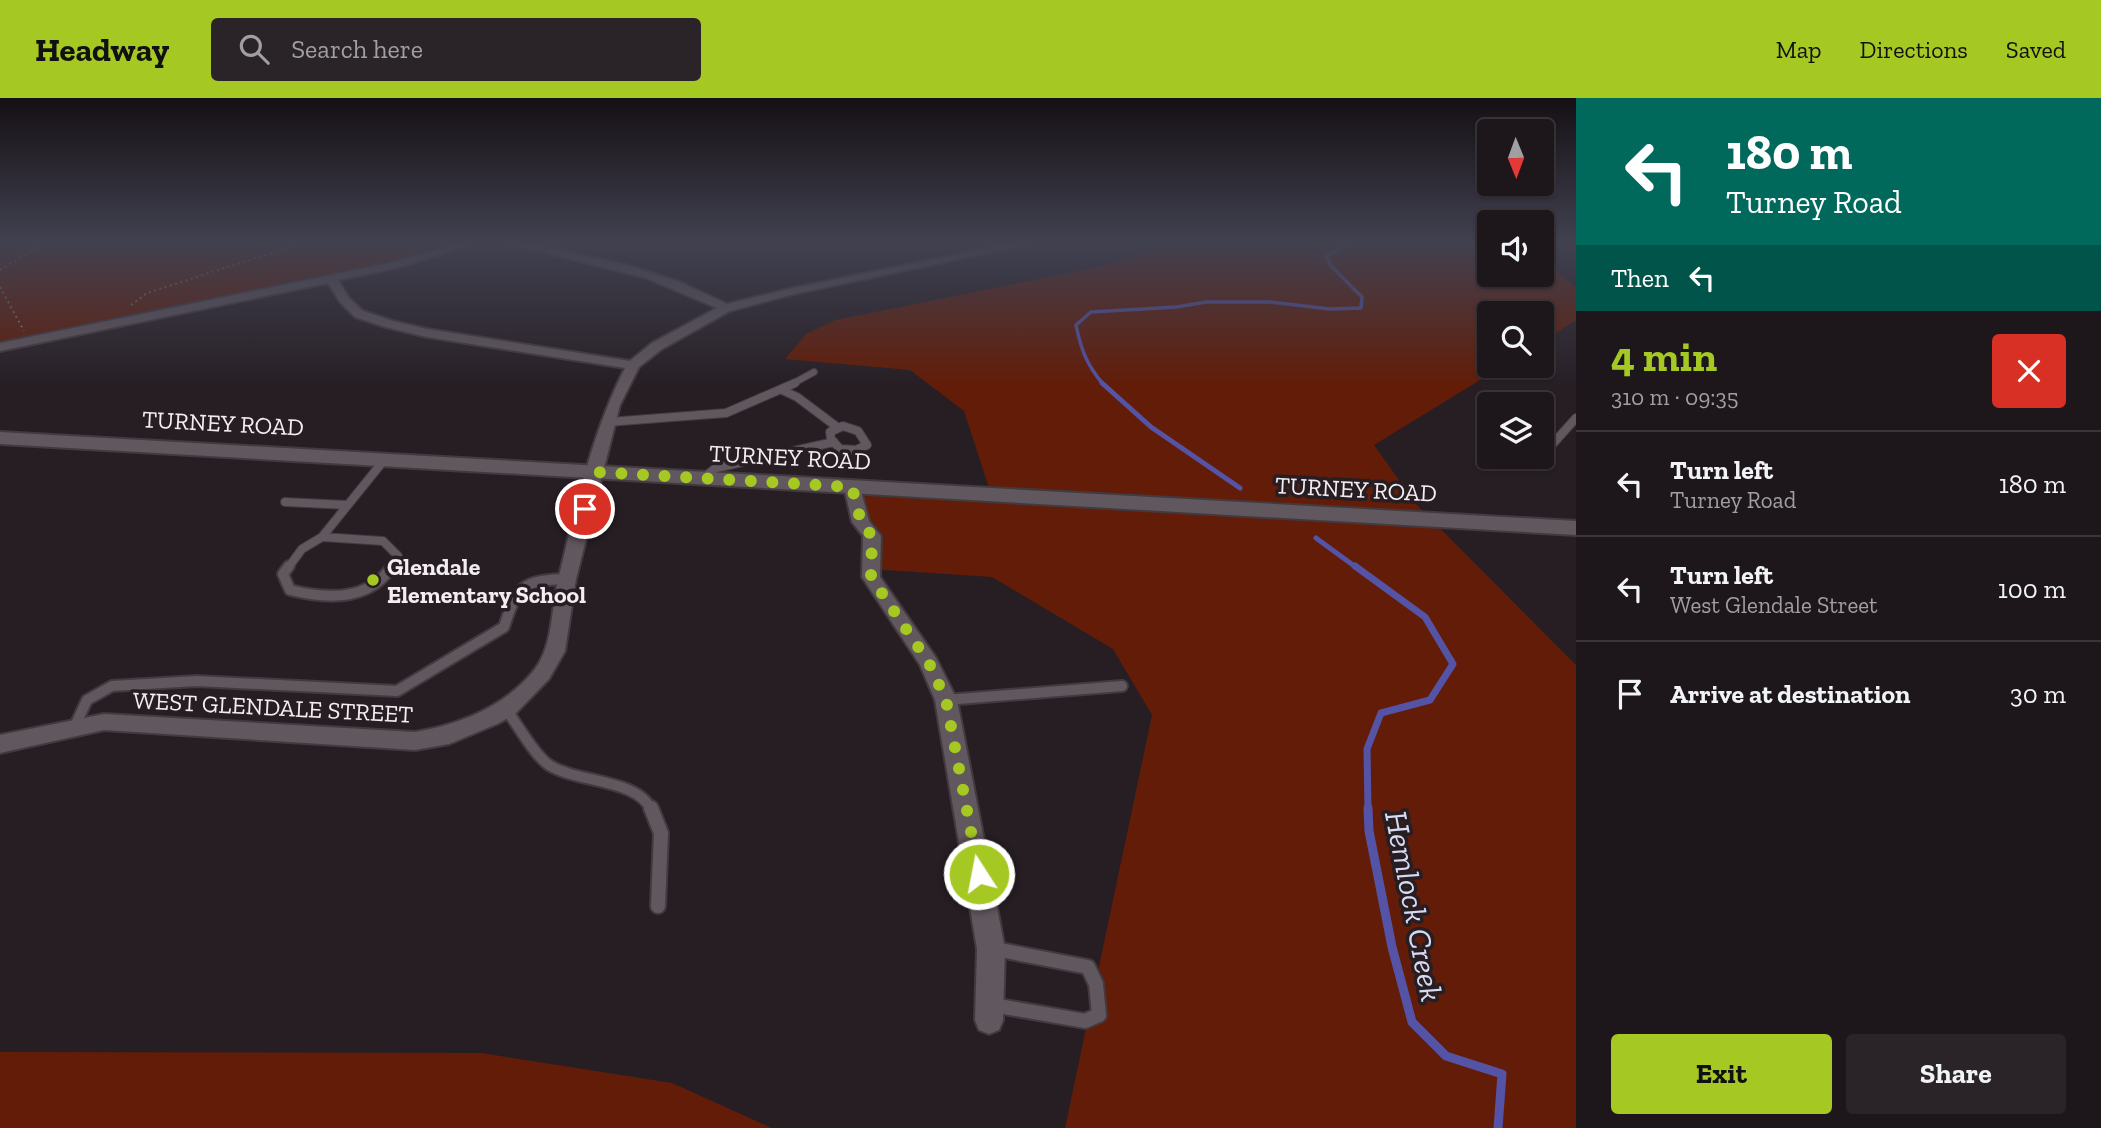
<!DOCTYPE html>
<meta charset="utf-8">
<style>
:root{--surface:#1d161b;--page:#2a2328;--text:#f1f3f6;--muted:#a09fa3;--line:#3b353a;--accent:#a5c823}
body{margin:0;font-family:"Zilla Slab",serif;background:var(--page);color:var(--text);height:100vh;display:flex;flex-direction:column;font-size:26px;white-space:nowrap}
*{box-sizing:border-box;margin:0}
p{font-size:23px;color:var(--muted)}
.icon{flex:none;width:38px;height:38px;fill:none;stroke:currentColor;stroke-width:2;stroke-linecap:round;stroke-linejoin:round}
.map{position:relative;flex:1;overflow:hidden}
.details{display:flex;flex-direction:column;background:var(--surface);width:525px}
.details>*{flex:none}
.guide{background:#00695c;color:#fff;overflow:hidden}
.needle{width:46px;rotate:179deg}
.controls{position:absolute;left:1477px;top:21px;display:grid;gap:14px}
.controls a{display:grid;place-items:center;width:77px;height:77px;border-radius:7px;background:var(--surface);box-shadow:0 2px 5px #0004,0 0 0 2px var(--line);font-size:35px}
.pin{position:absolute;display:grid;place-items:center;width:60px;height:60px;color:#fff;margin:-30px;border:4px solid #fff;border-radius:50%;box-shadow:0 2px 7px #0007}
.me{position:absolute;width:77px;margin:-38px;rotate:349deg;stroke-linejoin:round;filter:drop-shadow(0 0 5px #0008)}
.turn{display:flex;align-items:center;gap:24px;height:147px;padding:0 35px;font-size:32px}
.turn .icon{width:91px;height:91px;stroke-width:2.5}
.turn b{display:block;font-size:49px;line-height:60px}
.then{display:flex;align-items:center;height:66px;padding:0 35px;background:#0003;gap:14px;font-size:26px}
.round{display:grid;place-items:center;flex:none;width:74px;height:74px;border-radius:7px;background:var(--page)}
.head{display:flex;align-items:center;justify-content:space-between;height:119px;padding:0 35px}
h1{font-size:42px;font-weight:700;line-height:52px;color:var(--accent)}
.button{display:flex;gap:14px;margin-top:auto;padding:14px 35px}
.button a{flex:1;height:80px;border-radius:7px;background:var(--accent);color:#111;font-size:28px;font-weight:700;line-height:80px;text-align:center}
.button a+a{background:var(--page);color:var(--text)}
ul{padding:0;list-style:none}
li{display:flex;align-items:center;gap:21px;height:105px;padding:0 35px;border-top:2px solid var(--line)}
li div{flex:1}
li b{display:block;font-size:26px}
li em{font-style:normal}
header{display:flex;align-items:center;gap:42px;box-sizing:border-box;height:98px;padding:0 35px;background:var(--accent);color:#111}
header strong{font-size:33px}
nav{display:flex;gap:38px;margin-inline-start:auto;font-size:24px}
.search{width:490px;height:63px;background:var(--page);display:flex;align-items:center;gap:18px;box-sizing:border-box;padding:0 24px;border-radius:7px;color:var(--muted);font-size:26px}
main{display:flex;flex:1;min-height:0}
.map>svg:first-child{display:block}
.green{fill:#631c07}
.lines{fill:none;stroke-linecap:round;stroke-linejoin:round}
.stream-far3{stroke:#5553a6;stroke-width:3.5}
.stream-far2{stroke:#5553a6;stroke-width:5}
.stream-far1{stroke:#5553a6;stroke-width:7}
.stream{stroke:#5553a6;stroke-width:9}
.service-far3-casing{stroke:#423a3f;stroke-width:8}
.service-far2-casing{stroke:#423a3f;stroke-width:10}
.service-far1-casing{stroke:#423a3f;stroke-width:14}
.service-casing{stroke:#423a3f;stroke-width:18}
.minor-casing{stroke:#423a3f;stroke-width:4}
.tertiary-casing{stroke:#423a3f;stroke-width:4}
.path{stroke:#797177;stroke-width:2;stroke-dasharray:2 3.5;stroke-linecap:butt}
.service-far3{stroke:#61575e;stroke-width:6}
.service-far2{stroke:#61575e;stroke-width:8}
.service-far1{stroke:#61575e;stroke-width:10}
.service{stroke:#61575e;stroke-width:14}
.minor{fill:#61575e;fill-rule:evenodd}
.tertiary{fill:#61575e;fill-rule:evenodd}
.route{stroke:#a5c823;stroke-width:12;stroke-dasharray:0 21.6}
.poi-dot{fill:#a5c823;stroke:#271e24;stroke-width:2.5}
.labels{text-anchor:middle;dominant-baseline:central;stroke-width:7;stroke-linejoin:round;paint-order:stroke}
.street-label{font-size:24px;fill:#f3edf1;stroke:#271e24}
.poi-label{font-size:24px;font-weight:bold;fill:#f3edf1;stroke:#271e24;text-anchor:start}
.near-water-label{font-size:32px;font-style:italic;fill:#d8daf2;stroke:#271e24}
</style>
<header>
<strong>Headway</strong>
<div class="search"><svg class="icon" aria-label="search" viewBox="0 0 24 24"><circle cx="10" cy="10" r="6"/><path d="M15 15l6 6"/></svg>Search here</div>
<nav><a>Map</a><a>Directions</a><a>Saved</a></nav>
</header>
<main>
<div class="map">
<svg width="1576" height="1030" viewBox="0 0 1576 1030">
<rect width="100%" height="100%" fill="#271e24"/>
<!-- green -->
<path class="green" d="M0,146H475L461,153L0,247Z
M1154,146H1489V177H1542V161L1576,189V222L1542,244V215H1489V268H1503L1374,347L1416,406L1576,567V1030H1065L1152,617L1113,551L992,479L871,471L852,389L991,396L964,313L910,272L785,261L806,236L836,222L1098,169L1151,152Z
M0,954L481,955L672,985L772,1030H0Z"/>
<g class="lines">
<!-- stream-far3 -->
<path class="stream-far3" d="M1103,286C1087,267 1081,252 1076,227L1091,214L1176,209L1206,204H1270L1330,211L1361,210L1362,199L1331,168L1326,158L1350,146"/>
<!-- stream-far2 -->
<path class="stream-far2" d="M1102,285L1151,329L1240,390
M1316,440L1357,470"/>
<!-- stream-far1 -->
<path class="stream-far1" d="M1355,468L1425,519L1453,566L1430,602L1381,615L1367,651L1368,712"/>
<!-- stream -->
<path class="stream" d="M1368,710L1369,733L1392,849L1412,924L1446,958L1502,976L1498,1030"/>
<defs>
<path id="service-far3" d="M792,286L814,274"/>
<path id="service-far2" d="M782,292L797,299L837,329
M608,324L726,315L795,285
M843,328L858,333L867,347L856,352L840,351L831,341L830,334Z
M1542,358L1576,320
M703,380L716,370L834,344
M285,404L347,407
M322,439L383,443L398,458L391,470
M322,439L385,361
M288,470L302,451L322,439"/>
<path id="service-far1" d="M289,468L283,476L290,492C326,501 369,504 392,468
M946,602L1122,588
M506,611C517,626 535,658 549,667C577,685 639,681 651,712
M74,630L87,602L112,588L197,583L397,593L504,529C517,488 523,482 567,481"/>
<path id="service" d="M651,710L661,735L658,808
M993,907L1085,923L1099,917L1096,886L1088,869L995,851"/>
<path id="minor" d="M457,146H474L396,170L338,182L349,200L363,213L393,223L427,231L630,263L652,245L717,210L646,180L510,146H533L627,167L680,184L727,206L793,190L1008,146H1030L794,196L730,213L662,251L639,269L620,307L576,481L565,553L549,581L514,617L497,626L449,646L415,652L104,632L0,655V637L104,616L415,634C461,626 505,609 535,571C554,546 551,507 559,478C576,408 592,334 625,270L427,239L385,229L355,219L340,204L328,185L0,253V245L390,165Z
M852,384L860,389L869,423L881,438L880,479L936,560L957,602L1005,851L1003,922L999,932L989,936L979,932L975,922L977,851L935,602L920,567L862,479L863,438L852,424L844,389Z"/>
<path id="tertiary" d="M0,334L1576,423V437L0,346Z"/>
</defs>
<!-- service-far3 casing -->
<use href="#service-far3" class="service-far3-casing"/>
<!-- service-far2 casing -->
<use href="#service-far2" class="service-far2-casing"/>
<!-- service-far1 casing -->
<use href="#service-far1" class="service-far1-casing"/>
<!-- service casing -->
<use href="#service" class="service-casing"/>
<!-- minor casing -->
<use href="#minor" class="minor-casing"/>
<!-- tertiary casing -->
<use href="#tertiary" class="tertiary-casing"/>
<!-- path -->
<path class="path" d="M0,172L42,146
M0,189L24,233
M131,207L147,195L299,146"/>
<!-- service-far3 -->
<use href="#service-far3" class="service-far3"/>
<!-- service-far2 -->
<use href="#service-far2" class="service-far2"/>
<!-- service-far1 -->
<use href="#service-far1" class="service-far1"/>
<!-- service -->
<use href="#service" class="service"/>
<!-- minor -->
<use href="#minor" class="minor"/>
<!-- tertiary -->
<use href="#tertiary" class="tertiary"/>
</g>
<!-- sky -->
<linearGradient id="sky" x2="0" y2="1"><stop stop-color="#151014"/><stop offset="0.5" stop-color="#414150"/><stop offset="1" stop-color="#414150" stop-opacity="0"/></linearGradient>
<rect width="1576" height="290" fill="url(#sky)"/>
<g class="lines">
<!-- route -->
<path class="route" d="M585,411L595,374L852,389L861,424L872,438L871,479L929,565L946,602L979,776"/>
</g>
<!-- markers -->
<circle class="poi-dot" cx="373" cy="482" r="7"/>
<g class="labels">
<!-- street labels -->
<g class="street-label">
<text transform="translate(223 325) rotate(3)">TURNEY ROAD</text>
<text transform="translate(790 359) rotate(3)">TURNEY ROAD</text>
<text transform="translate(1356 391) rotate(3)">TURNEY ROAD</text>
<text transform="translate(273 609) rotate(3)">WEST GLENDALE STREET</text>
</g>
<!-- poi labels -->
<g class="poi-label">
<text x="387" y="468">Glendale<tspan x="387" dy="28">Elementary School</tspan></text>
</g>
<!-- near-water labels -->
<g class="near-water-label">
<text transform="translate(1414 808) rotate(79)">Hemlock Creek</text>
</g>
</g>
</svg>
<div class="controls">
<a><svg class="needle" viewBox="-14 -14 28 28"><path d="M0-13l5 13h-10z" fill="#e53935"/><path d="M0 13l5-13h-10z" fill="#a09fa3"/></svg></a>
<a><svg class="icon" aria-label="sound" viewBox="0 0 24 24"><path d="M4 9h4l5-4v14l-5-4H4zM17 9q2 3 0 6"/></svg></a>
<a><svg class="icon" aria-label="search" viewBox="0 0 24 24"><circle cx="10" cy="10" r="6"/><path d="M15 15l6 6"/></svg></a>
<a><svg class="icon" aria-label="layers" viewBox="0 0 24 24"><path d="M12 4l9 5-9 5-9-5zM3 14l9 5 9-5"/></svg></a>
</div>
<div class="pin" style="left:585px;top:411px;background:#d93025"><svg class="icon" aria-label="arrive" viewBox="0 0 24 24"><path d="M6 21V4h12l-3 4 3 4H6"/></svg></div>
<svg class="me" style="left:979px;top:776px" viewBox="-20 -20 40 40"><circle r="17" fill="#a5c823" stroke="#fff" stroke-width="3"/><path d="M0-11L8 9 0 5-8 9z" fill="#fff"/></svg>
</div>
<section class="details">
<div class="guide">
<div class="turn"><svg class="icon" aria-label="left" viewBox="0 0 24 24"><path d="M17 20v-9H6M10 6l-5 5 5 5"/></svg><div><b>180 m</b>Turney Road</div></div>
<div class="then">Then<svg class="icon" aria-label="left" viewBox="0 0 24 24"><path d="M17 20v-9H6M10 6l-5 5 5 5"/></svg></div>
</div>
<div class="head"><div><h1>4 min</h1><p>310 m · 09:35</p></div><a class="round" style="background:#d93025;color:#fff"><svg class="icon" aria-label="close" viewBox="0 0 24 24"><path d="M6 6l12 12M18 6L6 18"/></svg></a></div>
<ul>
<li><svg class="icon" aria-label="left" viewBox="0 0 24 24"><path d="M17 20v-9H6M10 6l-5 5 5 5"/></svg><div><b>Turn left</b><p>Turney Road</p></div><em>180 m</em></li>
<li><svg class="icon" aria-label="left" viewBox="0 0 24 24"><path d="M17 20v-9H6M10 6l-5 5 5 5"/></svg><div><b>Turn left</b><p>West Glendale Street</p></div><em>100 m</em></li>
<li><svg class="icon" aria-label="arrive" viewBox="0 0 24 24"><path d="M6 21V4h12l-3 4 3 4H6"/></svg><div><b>Arrive at destination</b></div><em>30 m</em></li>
</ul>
<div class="button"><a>Exit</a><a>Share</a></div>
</section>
</main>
